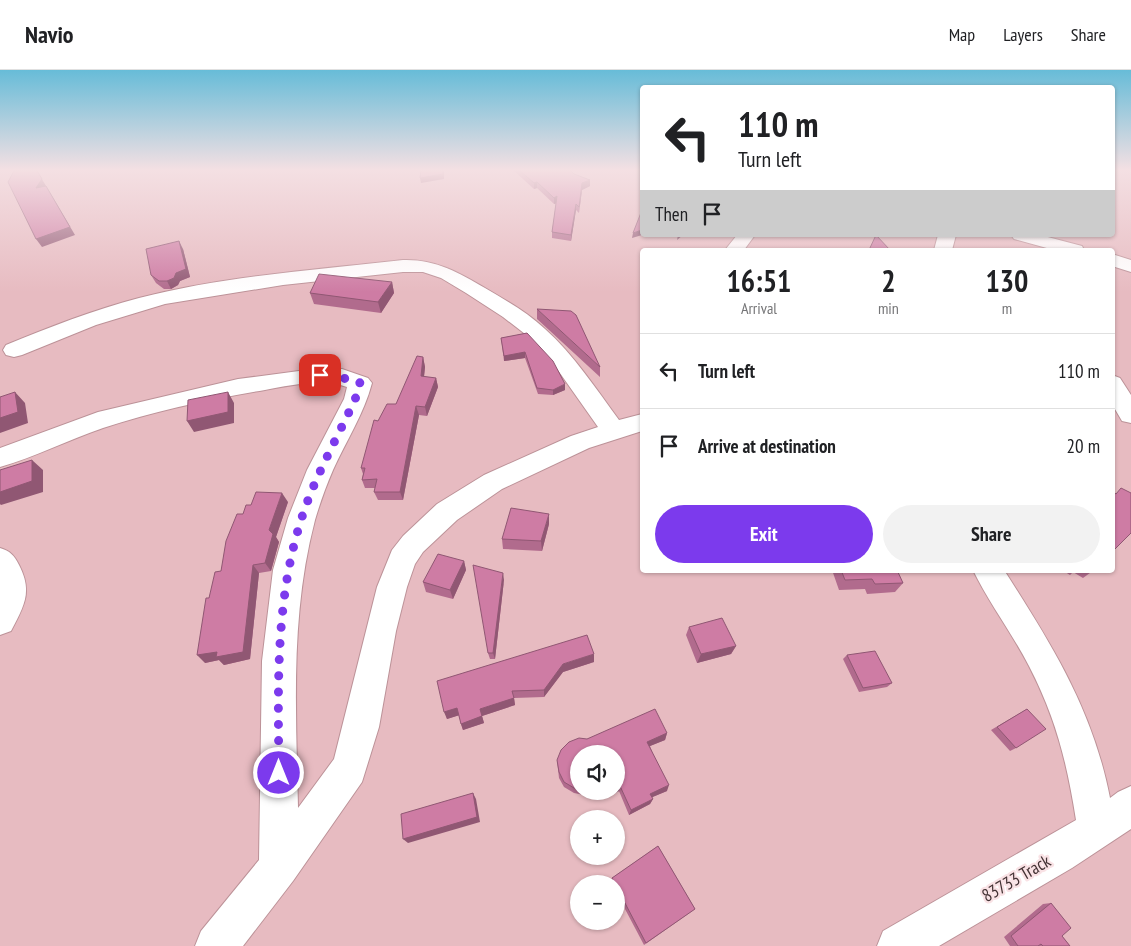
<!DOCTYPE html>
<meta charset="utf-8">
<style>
:root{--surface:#fff;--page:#f2f2f2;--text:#202124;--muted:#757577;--line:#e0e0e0;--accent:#7c3aed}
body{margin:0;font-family:"PT Sans Narrow",sans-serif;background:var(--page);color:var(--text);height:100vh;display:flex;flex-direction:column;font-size:19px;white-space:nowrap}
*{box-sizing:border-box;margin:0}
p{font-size:16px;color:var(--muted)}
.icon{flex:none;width:28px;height:28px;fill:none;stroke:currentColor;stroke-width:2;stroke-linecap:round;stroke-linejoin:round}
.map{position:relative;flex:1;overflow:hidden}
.panel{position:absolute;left:640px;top:178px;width:475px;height:325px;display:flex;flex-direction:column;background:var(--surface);border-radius:5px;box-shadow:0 1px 4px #0004}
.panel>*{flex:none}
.banner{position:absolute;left:640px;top:15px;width:475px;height:152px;border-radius:5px;box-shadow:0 1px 4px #0004;background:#fff;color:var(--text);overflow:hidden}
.buttons{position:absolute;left:570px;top:675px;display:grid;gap:10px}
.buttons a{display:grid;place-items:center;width:55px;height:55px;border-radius:50%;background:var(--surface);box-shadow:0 1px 4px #0004;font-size:25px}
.pin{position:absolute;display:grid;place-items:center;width:42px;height:42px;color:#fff;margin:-21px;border-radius:10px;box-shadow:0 2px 8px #0006}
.me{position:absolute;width:55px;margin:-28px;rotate:0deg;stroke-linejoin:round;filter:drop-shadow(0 0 4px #0008)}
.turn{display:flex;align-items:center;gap:18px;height:105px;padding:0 15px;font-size:22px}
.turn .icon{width:65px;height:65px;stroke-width:2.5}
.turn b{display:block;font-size:35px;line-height:42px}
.then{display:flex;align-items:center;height:48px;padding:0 15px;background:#0003;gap:10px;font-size:19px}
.eta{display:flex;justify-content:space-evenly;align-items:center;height:85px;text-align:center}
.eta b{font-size:30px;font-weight:700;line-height:35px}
.primary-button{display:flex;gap:10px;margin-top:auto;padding:10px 15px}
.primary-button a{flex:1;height:58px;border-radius:30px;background:var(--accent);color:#fff;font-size:20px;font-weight:700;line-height:58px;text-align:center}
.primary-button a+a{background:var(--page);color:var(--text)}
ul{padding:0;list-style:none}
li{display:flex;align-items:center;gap:15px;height:75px;padding:0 15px;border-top:1px solid var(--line)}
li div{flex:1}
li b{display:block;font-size:19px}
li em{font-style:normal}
header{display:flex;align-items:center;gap:30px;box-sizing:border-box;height:70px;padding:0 25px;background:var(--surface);border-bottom:1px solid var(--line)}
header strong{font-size:24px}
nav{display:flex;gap:28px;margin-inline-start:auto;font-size:18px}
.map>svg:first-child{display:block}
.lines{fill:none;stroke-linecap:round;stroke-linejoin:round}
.street-casing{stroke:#bc9298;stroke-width:2}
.street{fill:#fff;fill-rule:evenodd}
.wall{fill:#b16b8d}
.shaded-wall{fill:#905773}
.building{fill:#ce7ca4;stroke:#905773}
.route{stroke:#7c3aed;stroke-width:9;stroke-dasharray:0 16.2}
.labels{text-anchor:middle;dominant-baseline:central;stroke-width:4.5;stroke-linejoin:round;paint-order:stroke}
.near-street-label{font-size:18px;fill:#433234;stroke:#f9e2e5}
</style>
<header>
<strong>Navio</strong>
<nav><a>Map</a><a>Layers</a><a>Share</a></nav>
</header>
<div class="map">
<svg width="1131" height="876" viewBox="0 0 1131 876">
<rect width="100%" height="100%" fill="#e7bbc1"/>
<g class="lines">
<defs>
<path id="street" d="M737,165H755L744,180H725Z
M938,165H956L952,180H934Z
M1011,165H1040L1082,176L1084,180H1054L1014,169Z
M1112,184L1131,190V202L1112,196Z
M403,190C435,189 458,202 485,218C505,230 527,242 545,259C574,285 596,319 619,350L642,344V361L589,378L502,419L457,450L423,482L415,494L407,517L396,561L379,657L362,712L293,811L243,876H195L201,861L259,790L262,591L273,500L288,448L307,400L344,329L347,317C323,308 290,315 265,320C210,329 155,341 103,358C68,370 35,387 0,397V378L98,342L238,309L314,299H342L368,308L372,313C364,344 346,371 333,400C326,416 320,433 315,450C290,545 296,641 298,738L334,689L377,517L392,480L403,466L437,434L484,405L571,366L598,357L555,296L529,267L503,247L466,223L441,208L423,202H403L283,215L165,234L96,255L22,285L14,287L6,285L3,280L6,275C50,257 93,240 139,228C225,206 315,200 403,190Z
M1112,305L1120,308L1131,325V353L1122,351L1112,334Z
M0,478C10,481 14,485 19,495C33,522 24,536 11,561L0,565Z
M973,500H1004C1052,575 1093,640 1110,728L1118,722L1131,716V759L1072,798L939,876H877L883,861L1076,750C1067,693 1056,648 1029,596C1012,563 989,533 973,500Z"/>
</defs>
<!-- street casing -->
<use href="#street" class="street-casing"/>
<!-- street -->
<use href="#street" class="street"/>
</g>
<!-- wall -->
<path class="wall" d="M512,99H569L574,104L590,110V116L582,120L579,143L576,140L571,171L552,168V162L556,133L554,134L537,118L534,119Z
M183,179L190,207L180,211L178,215L171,219H164L156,213L151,205Z
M392,212L394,223L381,243L314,234L310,223Z
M537,239L600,297V307L537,249Z
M527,263L565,320L553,325L538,324L525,288L504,291L501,268Z
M423,287L425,297L424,307L436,308L438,317L427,346L419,345L403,430H378L374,422L375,418H365L362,410L363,404L361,398L378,351L396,334Z
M288,432L276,467L279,472L271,501L259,503L250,589L224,595L219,590L205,593L209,528L221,501L243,444Z
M549,454L542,481L503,479L502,469Z
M464,491L466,500L453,529L426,522L423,512Z
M832,500H897L903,513L895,522L867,524L865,519L839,520Z
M1062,500H1094L1083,508L1073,502L1070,505Z
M504,510L495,589H490L488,583Z
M689,557L736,576L731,584L697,593L686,565Z
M847,585L892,613L887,617L859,622L843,589Z
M594,592L563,602L544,627L514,628L515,635L482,646L484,653L463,660L461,654L459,645L447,649L437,611Z
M1027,639L1016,678L1010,681L991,660Z
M667,663L665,670L650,676L667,721L652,727L653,729L650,734L629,745L619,721L615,723L614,721H616V684H579V721H594L584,725L574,723L564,717L559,708L557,690L587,669Z
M658,776L695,839L644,875L616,822V814H612L611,812L612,808Z
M1051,833L1062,866L1070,876H1010L1004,867L1043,834Z"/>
<!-- shaded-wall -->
<path class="shaded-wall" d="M36,99L75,165L42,177L36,169Z
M443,99H444V109L421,113L420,108Z
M590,110V116L582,120L579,143L582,113Z
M537,112V118L534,119V113Z
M557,126L558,133L554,134V128Z
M576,134V140L571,171V165Z
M642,160V165L632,168L633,163Z
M678,165H683L677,170Z
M179,171L183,179L190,207L180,211L178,215L171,219L167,211Z
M392,212L394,223L381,243L378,232Z
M525,282V288L504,291V286Z
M423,287L425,297L423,315L421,306Z
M436,308L438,317L427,346L425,337Z
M565,314V320L553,325V320Z
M15,322L25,333L28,353L0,363V348Z
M228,322L234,333V353L194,362L187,351Z
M416,336L419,345L403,430L400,422Z
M32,390L43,400V422L1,435L0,434V422Z
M282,423L288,432L276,467L279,472L271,501L265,493L269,460Z
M549,444V454L542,481L541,471Z
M464,491L466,500L453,529L450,520Z
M253,495L259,503L250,589L224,595L219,590L205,593L197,585Z
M503,503L504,510L495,589L493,583Z
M736,576L731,584L697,593L701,584Z
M594,584V592L563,602L544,627V620L563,594Z
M514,628L515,635L482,646L484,653L463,660L461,654L480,639Z
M457,638L460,645L447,649L444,642Z
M667,663L665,670L645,678L647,672Z
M669,715L667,721L648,729L650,724Z
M620,716L619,721L615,723V721H616V718Z
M585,721H594L584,725Z
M473,723L476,729L480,752L408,773L403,769Z
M653,729L650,734L629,745L631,740Z"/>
<!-- building -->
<path class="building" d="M15,99H36L42,109L36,118L46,116L70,157L36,169L8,112Z
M421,99H443V104L420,108Z
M518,99H569L574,104L590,110L582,113L579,137L576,134L571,165L552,162L557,126L554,128L537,112L534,113Z
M642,140V160L633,163Z
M876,165L890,180H869Z
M179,171L186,199L176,203L174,208L167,211H159L151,205L146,179Z
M319,204L392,212L378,232L310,223Z
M537,239L571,241L576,245L600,297Z
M527,263L553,291L565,314L553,320L537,318L525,282L504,286L501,268Z
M417,286L423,287L421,306L436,308L425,337L416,336L400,422H374L377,409L362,410L365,398H361L374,350L378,351L387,334H396Z
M15,322L18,342L0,348V327Z
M228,322V342L187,351L188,330Z
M32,390V411L0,422V400Z
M1121,418L1131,423V463L1112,482V421L1116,424Z
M256,422L282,423L269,460L273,464L265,493L253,495L243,582L216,587L217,582L197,585L206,528H209L215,502L221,501L226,471L237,444H243L246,435H251Z
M511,438L549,444L541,471L502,469Z
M438,484L464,491L450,520L423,512Z
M473,495L503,503L493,583H488Z
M841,500H897L903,513L875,514L872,509L845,510Z
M722,548L736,576L701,584L689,557Z
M587,565L594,584L563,594L544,620L512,621L514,628L480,639L482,646L461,654L457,638L444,642L437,611Z
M875,581L892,613L863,618L847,585Z
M655,639L667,663L647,672L669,715L650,724L653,729L631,740L620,716L616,718V684H579V719L574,718L564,712L559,702L557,690L561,680L569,672L579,668L587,669Z
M1027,639L1046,659L1016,678L997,657Z
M473,723L477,747L403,769L401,744Z
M658,776L695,839L646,873L616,816V814H615L612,808Z
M1051,833L1071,858L1062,866L1070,876H1043L1041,874L1038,876H1018L1011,866Z"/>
<!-- sky -->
<linearGradient id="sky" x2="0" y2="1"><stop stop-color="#67bcd8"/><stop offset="0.45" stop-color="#f4e0e3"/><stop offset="1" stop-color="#f4e0e3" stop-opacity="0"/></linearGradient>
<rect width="1131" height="222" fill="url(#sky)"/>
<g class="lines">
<!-- route -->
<path class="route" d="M279,703C278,617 275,530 302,447C317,401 341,362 360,318V313L356,310L320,305"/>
</g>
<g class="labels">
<!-- near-street labels -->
<g class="near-street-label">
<text transform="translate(1016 808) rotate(-30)">83733 Track</text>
</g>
</g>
</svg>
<div class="buttons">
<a><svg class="icon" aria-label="sound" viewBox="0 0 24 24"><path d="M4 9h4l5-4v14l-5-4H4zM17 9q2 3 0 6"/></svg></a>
<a>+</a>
<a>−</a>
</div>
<div class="pin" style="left:320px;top:305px;background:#d93025"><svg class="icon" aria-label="arrive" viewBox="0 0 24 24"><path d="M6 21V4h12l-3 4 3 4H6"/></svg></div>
<svg class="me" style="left:279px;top:703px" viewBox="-20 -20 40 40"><circle r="17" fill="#7c3aed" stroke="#fff" stroke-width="3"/><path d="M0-11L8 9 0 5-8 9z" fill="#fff"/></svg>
<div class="banner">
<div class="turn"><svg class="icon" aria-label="left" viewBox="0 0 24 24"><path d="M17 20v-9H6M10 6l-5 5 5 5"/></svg><div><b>110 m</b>Turn left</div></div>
<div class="then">Then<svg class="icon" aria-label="arrive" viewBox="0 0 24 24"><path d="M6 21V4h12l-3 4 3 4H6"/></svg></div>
</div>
<section class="panel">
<div class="eta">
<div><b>16:51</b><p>Arrival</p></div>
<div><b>2</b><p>min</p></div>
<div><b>130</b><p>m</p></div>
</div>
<ul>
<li><svg class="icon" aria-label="left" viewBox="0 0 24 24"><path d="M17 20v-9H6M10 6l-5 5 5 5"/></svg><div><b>Turn left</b></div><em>110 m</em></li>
<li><svg class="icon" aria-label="arrive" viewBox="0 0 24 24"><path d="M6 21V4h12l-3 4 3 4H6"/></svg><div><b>Arrive at destination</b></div><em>20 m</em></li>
</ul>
<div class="primary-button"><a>Exit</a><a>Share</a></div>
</section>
</div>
